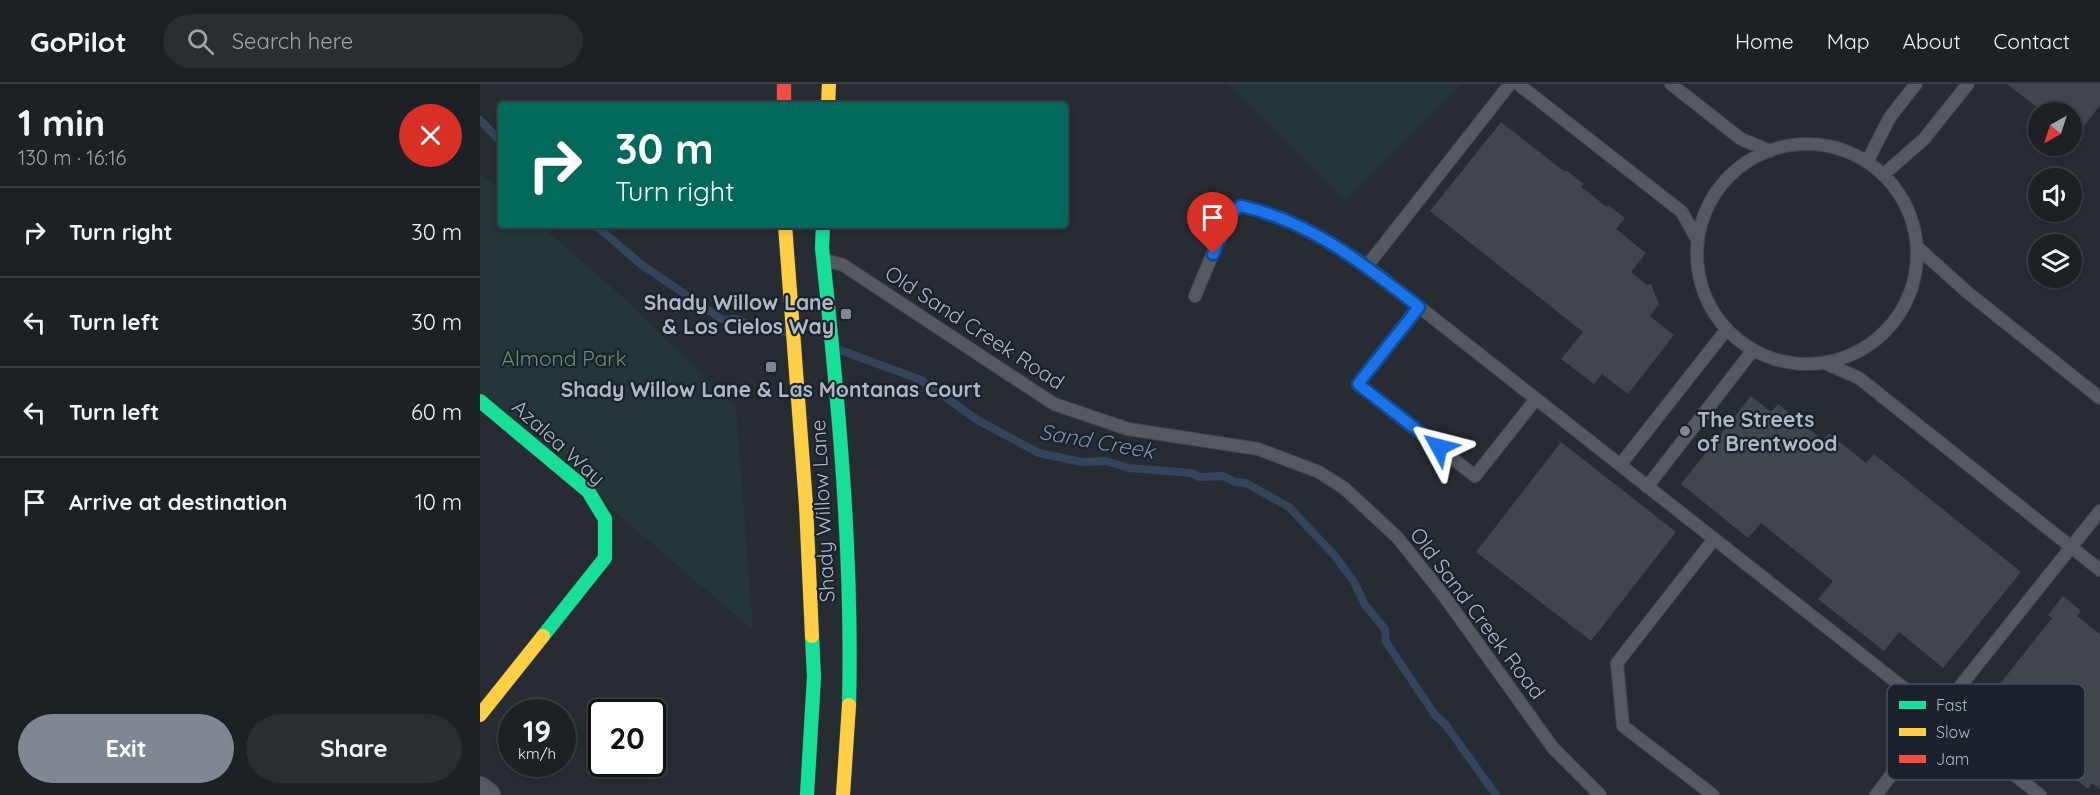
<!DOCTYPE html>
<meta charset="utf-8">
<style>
:root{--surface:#1c2126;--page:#292e32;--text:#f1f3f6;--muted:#a0a3a7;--line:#3a3e43;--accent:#7e8792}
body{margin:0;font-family:Quicksand,sans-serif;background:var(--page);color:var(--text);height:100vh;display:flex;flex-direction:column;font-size:22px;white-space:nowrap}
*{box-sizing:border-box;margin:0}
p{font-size:20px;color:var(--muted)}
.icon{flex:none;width:33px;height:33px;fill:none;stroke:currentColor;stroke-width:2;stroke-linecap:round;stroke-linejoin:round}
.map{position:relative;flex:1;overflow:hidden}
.panel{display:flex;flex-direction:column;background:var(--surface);width:480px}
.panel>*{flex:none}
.banner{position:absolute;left:18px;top:18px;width:570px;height:126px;border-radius:6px;box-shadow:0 3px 9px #0003,0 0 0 2px var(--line);background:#00695c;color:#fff;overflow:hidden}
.needle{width:39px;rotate:219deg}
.fabs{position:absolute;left:1548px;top:18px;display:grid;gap:12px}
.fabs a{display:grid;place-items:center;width:54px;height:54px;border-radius:50%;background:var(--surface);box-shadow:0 3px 9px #0003,0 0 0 2px var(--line);font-size:30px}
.speed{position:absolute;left:18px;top:615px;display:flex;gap:12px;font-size:30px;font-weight:700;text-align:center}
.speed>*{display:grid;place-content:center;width:78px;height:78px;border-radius:50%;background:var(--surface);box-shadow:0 3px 9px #0003,0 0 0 2px var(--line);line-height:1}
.speed small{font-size:15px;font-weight:400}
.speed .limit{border:3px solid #111;border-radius:9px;background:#fff;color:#111}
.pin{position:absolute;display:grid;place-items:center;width:51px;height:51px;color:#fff;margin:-62px -26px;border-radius:50% 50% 50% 0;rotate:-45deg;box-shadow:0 0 6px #0007}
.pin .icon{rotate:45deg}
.me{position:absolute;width:66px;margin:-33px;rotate:308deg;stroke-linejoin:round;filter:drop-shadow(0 0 4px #0008)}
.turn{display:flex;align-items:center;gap:21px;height:126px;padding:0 18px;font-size:27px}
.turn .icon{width:78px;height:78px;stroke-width:2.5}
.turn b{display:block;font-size:42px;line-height:51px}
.round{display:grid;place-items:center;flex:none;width:63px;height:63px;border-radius:32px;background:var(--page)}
.summary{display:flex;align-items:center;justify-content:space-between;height:102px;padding:0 18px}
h1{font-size:36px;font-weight:800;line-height:45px}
.button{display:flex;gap:12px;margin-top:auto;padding:12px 18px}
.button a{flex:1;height:69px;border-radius:36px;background:var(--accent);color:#fff;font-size:24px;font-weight:800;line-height:69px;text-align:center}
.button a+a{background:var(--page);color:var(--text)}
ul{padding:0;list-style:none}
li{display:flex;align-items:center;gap:18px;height:90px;padding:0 18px;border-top:2px solid var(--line)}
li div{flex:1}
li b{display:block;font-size:22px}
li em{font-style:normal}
header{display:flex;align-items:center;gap:36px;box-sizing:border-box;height:84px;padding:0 30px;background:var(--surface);border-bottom:2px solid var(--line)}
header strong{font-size:28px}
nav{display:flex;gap:33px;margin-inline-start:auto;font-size:21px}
.search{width:420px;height:54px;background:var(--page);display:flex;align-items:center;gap:15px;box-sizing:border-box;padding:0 21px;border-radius:33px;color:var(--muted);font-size:22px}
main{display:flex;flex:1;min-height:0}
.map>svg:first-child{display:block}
.green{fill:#233638}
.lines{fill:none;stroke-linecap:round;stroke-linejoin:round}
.stream{stroke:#32455c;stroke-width:8}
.building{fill:#41464c}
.lane-casing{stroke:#44484d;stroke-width:14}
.street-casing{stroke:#44484d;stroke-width:26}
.fast-casing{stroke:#44484d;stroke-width:15}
.slow-casing{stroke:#44484d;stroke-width:15}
.jam-casing{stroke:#44484d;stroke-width:15}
.lane{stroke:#555a60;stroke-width:12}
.street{stroke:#555a60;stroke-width:24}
.fast{stroke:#16e098;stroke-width:14}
.slow{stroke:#ffcf43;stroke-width:14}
.jam{stroke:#f24e42;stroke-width:14}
.route-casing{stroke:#114b97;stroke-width:15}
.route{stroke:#1a73e8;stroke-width:10}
.poi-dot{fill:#7e8792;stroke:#19222d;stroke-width:2}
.labels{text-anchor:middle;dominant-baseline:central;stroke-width:4.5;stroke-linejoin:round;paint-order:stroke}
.poi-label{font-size:21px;font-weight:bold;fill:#aeb8c5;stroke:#19222d;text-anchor:end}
.street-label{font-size:21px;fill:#aeb8c5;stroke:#19222d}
.park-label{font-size:21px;fill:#65966e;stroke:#19222d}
.water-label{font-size:22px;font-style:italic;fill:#7590ae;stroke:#19222d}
.key{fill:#19222d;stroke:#464f5b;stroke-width:1.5}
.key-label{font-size:16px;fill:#aeb8c5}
</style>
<header>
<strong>GoPilot</strong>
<div class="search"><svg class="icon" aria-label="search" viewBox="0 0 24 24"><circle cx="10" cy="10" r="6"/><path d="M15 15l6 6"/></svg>Search here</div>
<nav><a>Home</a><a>Map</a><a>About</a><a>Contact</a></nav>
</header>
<main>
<section class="panel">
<div class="summary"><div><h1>1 min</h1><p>130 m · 16:16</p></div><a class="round" style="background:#d93025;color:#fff"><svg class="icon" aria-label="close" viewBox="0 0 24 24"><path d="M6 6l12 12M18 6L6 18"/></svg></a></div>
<ul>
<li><svg class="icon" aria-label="right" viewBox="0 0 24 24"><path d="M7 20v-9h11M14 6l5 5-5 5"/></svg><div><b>Turn right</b></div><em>30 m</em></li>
<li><svg class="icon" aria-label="left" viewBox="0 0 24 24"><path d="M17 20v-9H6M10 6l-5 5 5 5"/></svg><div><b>Turn left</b></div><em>30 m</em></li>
<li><svg class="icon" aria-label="left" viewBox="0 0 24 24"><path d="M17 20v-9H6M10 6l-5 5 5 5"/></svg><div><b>Turn left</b></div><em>60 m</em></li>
<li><svg class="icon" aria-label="arrive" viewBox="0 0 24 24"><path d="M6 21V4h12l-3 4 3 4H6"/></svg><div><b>Arrive at destination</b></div><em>10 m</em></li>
</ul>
<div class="button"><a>Exit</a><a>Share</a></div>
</section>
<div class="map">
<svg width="1620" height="711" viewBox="0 0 1620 711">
<rect width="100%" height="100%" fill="#262c32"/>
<!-- green -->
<path class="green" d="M748,0H981L865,116Z
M0,89L21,107V141H60L137,208L256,323L273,546L0,312Z"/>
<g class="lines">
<!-- stream -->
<path class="stream" d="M0,36L21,58
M115,141L162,181L243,236L256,235L272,242L306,248
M360,266L441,296L499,337L559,369L602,378L626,377L649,384L711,389L720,393L743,392L755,398L766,399L809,423L855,472L874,498L885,521L905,545L906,558L955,631L965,640L1016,711"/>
</g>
<!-- building -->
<path class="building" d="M1527,0H1620V21L1595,54L1592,51V28H1563Z
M1021,38L1085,88L1086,86L1104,100L1101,103L1127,123L1128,121L1145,134L1136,145L1166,169L1151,188L1167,201L1171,200L1179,220L1170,232L1194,251L1148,310L1122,290L1114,300L1081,275L1103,248L950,127Z
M1271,312L1291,328L1298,320L1343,356L1349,349L1386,379L1394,370L1541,488L1463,584L1419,548L1404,567L1338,515L1353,497L1281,439L1268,454L1201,400Z
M1081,358L1196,448L1111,557L996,468Z
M1583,512L1601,527L1597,532L1620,550V706L1612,699L1608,705L1560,667L1565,660L1508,615L1572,534L1568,531Z"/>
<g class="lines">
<defs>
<path id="lane" d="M1038,0L1202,128L1218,157
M1191,0L1261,55L1290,67
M1217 170a110 110 0 1 1 220 0a110 110 0 1 1-220 0Z
M1387,78L1410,33L1436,0
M1403,91L1444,55L1488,0
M1437,163L1487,208L1620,314
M345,176L363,181L574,320L648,345L778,365L839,388L864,404L917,453L964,512L1073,664L1120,711
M887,182L1030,0
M715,212L750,129L761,122C808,132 848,157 887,182L1560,711
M938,223L878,300L995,392L1056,315
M1345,279L1379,294L1620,486
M1140,381L1247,245
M1167,403L1273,266
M1233,711L1143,642L1137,579L1234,455
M1396,711L1458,630L1620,427"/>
<path id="street" d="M0,705L8,711"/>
<path id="fast" d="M343,141L342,164C358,313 373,471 369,621
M0,317L108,407L125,435V474L63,552
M327,711L334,593L332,552"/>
<path id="slow" d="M348,21L349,0
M305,141L326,421L332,552
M0,631L63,552
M363,711L369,621"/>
<path id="jam" d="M304,0V21"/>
</defs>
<!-- lane casing -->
<use href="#lane" class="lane-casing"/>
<!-- street casing -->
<use href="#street" class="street-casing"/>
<!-- fast casing -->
<use href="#fast" class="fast-casing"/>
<!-- slow casing -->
<use href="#slow" class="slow-casing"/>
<!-- jam casing -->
<use href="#jam" class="jam-casing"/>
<!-- lane -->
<use href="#lane" class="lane"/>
<!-- street -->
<use href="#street" class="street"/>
<!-- fast -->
<use href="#fast" class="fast"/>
<!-- slow -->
<use href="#slow" class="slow"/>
<!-- jam -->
<use href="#jam" class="jam"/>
</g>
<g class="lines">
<defs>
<path id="route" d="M733,170L750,129L761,122C830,137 885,181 939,223L878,300L959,363"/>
</defs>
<!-- route casing -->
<use href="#route" class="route-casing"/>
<!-- route -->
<use href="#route" class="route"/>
</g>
<!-- markers -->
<g class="poi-dot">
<rect x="360" y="224" width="12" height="12" rx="3"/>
<rect x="285" y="277" width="12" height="12" rx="3"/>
<circle cx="1205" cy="347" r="6"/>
</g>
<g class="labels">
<!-- poi labels -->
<g class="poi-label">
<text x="354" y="218">Shady Willow Lane<tspan x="354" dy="24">&amp; Los Cielos Way</tspan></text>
<text x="291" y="305" text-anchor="middle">Shady Willow Lane &amp; Las Montanas Court</text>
<text x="1217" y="335" text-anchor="start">The Streets<tspan x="1217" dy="24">of Brentwood</tspan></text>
</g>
<!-- street labels -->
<g class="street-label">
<text transform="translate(495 243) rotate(33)">Old Sand Creek Road</text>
<text transform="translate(79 358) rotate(42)">Azalea Way</text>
<text transform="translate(342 427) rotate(-93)">Shady Willow Lane</text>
<text transform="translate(998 529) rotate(53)">Old Sand Creek Road</text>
</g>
<!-- park labels -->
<g class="park-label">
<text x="84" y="274">Almond Park</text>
</g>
<!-- water labels -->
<g class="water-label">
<text transform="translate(617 357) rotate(10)">Sand Creek</text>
</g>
</g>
<!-- legend -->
<rect x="1407" y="600" width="198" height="96" rx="9" class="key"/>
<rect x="1419" y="617" width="27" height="8" fill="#16e098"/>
<rect x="1419" y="644" width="27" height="8" fill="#ffcf43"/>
<rect x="1419" y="671" width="27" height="8" fill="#f24e42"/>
<g class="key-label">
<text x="1456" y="627">Fast</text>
<text x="1456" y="654">Slow</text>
<text x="1456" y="681">Jam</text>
</g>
</svg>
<div class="fabs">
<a><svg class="needle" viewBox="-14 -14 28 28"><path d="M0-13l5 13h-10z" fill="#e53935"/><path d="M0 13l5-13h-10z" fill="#a0a3a7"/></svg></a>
<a><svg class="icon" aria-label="sound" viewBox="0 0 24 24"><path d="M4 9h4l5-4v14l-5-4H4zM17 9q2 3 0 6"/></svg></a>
<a><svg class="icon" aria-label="layers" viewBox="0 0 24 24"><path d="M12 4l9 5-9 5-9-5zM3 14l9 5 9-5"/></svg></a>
</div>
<div class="speed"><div>19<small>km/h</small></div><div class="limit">20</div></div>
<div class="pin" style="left:733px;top:170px;background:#d93025"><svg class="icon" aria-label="arrive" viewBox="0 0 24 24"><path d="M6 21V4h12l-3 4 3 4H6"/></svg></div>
<svg class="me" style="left:959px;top:363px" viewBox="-20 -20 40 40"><path d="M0-17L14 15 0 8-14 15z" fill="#1a73e8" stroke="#fff" stroke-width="4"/></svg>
<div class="banner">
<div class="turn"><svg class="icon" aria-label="right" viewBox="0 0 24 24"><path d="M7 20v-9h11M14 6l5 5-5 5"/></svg><div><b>30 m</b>Turn right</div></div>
</div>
</div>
</main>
